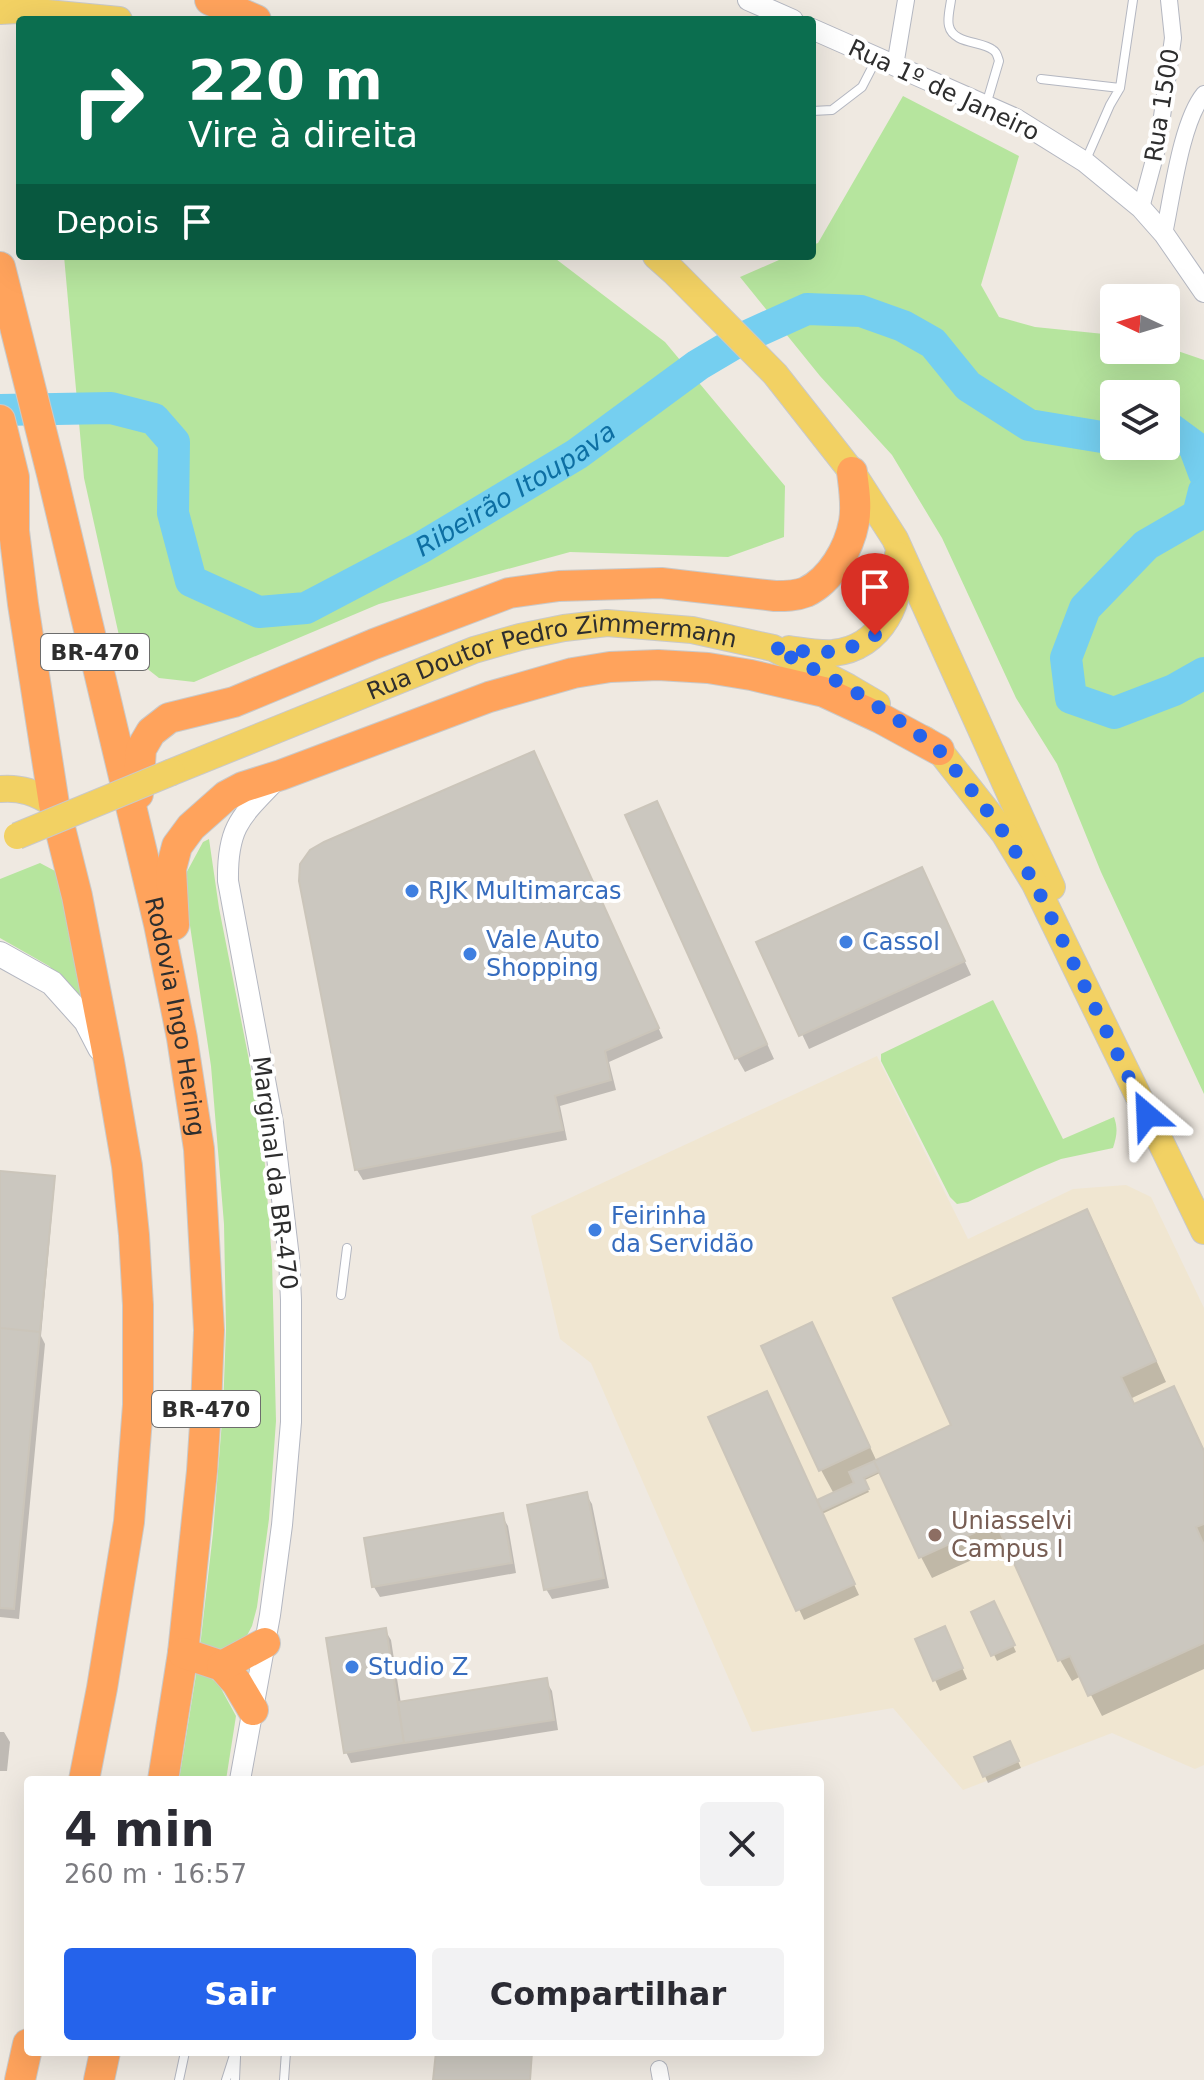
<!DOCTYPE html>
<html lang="pt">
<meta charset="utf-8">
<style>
:root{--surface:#fff;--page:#f2f2f3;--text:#2b2b33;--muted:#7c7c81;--accent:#2563eb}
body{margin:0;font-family:"DejaVu Sans",sans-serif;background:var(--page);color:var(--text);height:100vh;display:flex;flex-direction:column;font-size:30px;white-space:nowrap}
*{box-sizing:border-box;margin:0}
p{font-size:26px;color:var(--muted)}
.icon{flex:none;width:44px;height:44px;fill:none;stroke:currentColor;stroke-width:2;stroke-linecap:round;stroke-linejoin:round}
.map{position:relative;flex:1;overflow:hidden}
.drawer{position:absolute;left:24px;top:1776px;width:800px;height:280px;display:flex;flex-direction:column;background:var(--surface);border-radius:8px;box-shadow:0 8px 32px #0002}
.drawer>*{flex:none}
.hud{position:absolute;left:16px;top:16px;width:800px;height:244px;border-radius:8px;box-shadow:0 8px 32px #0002;background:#0b6e4f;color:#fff;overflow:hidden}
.needle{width:52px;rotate:274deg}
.fabs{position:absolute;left:1100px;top:284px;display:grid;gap:16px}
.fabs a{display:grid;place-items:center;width:80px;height:80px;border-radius:8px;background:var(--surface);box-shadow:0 8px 32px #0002;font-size:40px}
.pin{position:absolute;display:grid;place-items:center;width:68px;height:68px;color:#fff;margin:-82px -34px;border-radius:50% 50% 50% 0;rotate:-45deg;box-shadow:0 0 8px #0007}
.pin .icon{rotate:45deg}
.me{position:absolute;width:88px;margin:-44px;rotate:334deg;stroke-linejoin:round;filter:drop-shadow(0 0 6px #0008)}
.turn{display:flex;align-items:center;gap:28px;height:168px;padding:0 40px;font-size:36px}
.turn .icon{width:104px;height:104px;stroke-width:2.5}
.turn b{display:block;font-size:56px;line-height:68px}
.then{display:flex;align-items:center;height:76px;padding:0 40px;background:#0003;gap:16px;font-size:30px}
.round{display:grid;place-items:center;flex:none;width:84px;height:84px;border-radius:8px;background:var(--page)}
.summary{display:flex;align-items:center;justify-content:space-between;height:136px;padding:0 40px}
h1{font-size:48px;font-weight:700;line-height:60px}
.cta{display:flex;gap:16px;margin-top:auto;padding:16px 40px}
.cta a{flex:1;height:92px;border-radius:8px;background:var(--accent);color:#fff;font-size:32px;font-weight:700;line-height:92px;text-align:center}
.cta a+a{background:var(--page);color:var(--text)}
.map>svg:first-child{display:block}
.education{fill:#f0e6d1}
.green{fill:#b6e59e;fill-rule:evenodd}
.shadow{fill:#0003}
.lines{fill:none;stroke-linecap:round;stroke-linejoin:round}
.river{stroke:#75cff0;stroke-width:32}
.building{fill:#cbc7bf;stroke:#cbc5ba;stroke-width:2}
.service-casing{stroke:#b4b7c1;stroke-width:10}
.minor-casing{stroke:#b4b7c1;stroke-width:18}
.tertiary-casing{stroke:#b4b7c1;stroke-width:22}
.secondary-casing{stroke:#b4b7c1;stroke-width:26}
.primary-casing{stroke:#c9c9c9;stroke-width:28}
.motorway-casing{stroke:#c9c9c9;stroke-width:32}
.service{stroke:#fff;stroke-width:8}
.minor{stroke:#fff;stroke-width:16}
.tertiary{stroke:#fff;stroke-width:20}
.secondary{stroke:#fff;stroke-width:24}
.primary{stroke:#f2d163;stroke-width:26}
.motorway{stroke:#ffa35c;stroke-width:30}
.primary-bridge-casing{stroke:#c9c9c9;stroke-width:28;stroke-linecap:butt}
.primary-bridge{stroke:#f2d163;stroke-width:26}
.route{stroke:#2563eb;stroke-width:14;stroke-dasharray:0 25.2}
.shop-dot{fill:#3f7fe0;stroke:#fff;stroke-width:3}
.education-dot{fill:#8d6e63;stroke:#fff;stroke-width:3}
.labels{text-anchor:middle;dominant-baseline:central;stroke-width:8;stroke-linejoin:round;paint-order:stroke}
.shield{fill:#fff;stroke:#6d6d6d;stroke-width:2}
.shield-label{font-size:22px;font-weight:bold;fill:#2e2e2e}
.street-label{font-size:24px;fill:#2e2e2e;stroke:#fff}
.shop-label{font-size:24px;fill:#366cbe;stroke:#fff;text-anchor:start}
.education-label{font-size:24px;fill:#785e54;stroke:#fff;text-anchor:start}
.water-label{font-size:26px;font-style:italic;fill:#0d6fa3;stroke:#fff}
</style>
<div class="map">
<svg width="1204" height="2080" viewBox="0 0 1204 2080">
<rect width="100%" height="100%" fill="#efe9e1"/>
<!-- education -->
<path class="education" d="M877,1056L968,1239L1073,1189L1126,1185L1151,1197L1204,1308V1765L1195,1769L1112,1733L963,1790L893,1708L752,1732L591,1363L560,1339L531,1216Z"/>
<!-- green -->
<path class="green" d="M903,96L1019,156L981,285L999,317L1035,327L1114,335V350H1166V347L1204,360V1094L1101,872L1057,764L1016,698L942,538L892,455L820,376L740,277L788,256H812V245L818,243ZM1166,394V446H1114V394Z
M64,256H552L665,342L785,486L784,537L728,557L570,552L379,604L194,682L159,678L122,649L84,478Z
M209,839L219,908L262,1126L272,1260L276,1421L269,1519L257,1607L252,1626L242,1645L232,1652L200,1647L213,1533L223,1409L226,1329L224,1224L211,1066L183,879L203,842Z
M40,863L57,872L90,1007L49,966L0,938V879Z
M993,1000L1063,1139L1114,1117C1118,1128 1117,1136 1113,1148L1061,1159L1037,1169L968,1202L957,1204L950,1197L881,1061V1054Z
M197,1669L218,1683L236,1716L226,1780H179Z"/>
<!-- shadow -->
<path class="shadow" d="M539,763L663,1038L609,1062L616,1090L560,1106L567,1140L363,1180L357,1170L301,881Z
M656,803L664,817L774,1059L745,1072L737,1058Z
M922,869L971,975L809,1049L759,943Z
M0,1173L54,1178L55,1180L41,1336L45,1344L19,1619L0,1617Z
M1086,1212L1098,1232L1166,1382L1132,1398L1135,1406L1173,1388L1185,1409L1204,1450V1669L1102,1716L1081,1676L1072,1681L1060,1660L1007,1544L932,1578L921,1557L882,1472L863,1481L869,1492L822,1514L859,1595L804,1620L711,1418L817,1502L834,1494L821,1470L811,1325L823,1345L877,1462L953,1426Z
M586,1494L592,1504L609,1588L552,1599L546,1589Z
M502,1516L508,1526L516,1573L380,1597L374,1587Z
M997,1610L1016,1652L997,1661L974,1613Z
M945,1629L967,1679L940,1691L917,1640Z
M385,1630L391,1640L401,1704L546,1681L552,1691L558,1730L351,1763L346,1752Z
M0,1732H4L10,1742L7,1771H0Z
M1013,1750L1021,1768L988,1783L977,1758Z"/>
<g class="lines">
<!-- river -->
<g class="river">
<path id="s1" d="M0,410L111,408L154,419L174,442L173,513L191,581L259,612L306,608L422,547L577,454L698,365L747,336L807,309L861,311L903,326L933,343L968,386L1029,425L1114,439"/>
<path d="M1166,430L1171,429L1194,446L1204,473"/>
<path d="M1204,491L1198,515L1146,545L1085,608L1066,658L1071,698L1114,713L1174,690L1204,673"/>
</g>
</g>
<!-- building -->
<path class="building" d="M534,751L659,1028L605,1051L611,1080L555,1096L563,1130L355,1170L299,881L300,864L310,850L324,842Z
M657,801L767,1044L735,1059L625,815Z
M922,867L965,961L799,1036L756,942Z
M0,1171L55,1176L40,1332L0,1328Z
M1087,1209L1156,1361L1121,1377L1134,1404L1174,1386L1204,1451V1524L1196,1527L1204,1545V1643L1088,1696L1070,1656L1058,1661L996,1523L919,1558L874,1461L951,1425L893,1298Z
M812,1322L870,1447L819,1471L761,1346Z
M0,1328L40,1332L14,1609L0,1608Z
M767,1391L855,1584L796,1611L708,1417Z
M874,1461L879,1471L864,1478L869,1489L822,1511L817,1500L854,1483L849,1472Z
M587,1492L604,1578L544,1590L527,1505Z
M503,1513L512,1563L372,1587L364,1538Z
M994,1601L1015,1645L991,1656L971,1612Z
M945,1626L963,1668L933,1681L915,1639Z
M386,1628L404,1743L344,1753L326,1638Z
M547,1678L554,1720L404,1743L398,1702Z
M1010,1741L1019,1761L983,1777L974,1757Z
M436,2052H532L530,2080H433Z"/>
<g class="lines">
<defs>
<path id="service" d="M951,0C950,8 947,19 949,26C953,44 982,41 993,50C997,52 998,58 999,61L986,105
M1041,79L1120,88
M812,111L832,110L862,87L877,58
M1085,162L1110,105L1120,88L1133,0
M341,1295L347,1248
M179,2080L185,2052
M226,2080L235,2052
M235,2080L236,2057
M284,2080L286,2052"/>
<path id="minor" d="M895,66L906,0
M1141,208L1158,145L1173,38L1169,0
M1164,234C1172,197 1181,122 1204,94
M659,2069L661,2080"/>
<path id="tertiary" d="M748,0L793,20
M812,29L1016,119L1085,162L1141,208L1164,234L1204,292
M240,1780L270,1615L282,1525L291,1422V1300L289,1258L273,1123L228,881C227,825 242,816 278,778"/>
<path id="secondary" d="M0,954L52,983L86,1021L100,1048"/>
<g id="primary">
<path d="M0,11L17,10L119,20"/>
<path d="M656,256L674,272L775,374L852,472L895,539L1052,887"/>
<path d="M789,649C803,651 819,654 833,653C882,648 905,599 898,555"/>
<path d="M924,739L939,750L1004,833L1035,884L1204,1231"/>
<path id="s2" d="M172,772L474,650L520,637L564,628L607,623L692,630L773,648L848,687L877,704"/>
<path d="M0,789C21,787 36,793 54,804"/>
</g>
<g id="motorway">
<path d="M210,0L256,20"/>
<path id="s3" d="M0,267L52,474L159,924L182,1038L199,1149L209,1330L206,1409L202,1471L183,1653L163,1780"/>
<path d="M0,420L14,477V531L23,604L54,804L77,896L109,1061L127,1166L134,1235L138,1305V1405L129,1522L102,1688L84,1780"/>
<path d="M138,794L141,749L151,732L169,718L234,702L374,644L509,593L559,586L661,583L775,596C785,596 796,596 806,592C831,580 849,549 854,522C857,505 854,488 852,472"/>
<path d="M174,925L171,869L177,846L191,827L226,796L243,787L281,775L489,697L573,673L610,667L658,665L708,668L751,675L824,692L882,719L939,750"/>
<path d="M183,1653L222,1666L237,1683L253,1710"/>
<path d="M222,1666L265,1643"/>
<path d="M20,2080L28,2044"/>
<path d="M99,2080L105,2052"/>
</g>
</defs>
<!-- service casing -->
<use href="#service" class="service-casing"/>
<!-- minor casing -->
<use href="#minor" class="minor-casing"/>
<!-- tertiary casing -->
<use href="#tertiary" class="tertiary-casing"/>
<!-- secondary casing -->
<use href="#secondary" class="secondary-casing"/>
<!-- primary casing -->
<use href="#primary" class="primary-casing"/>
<!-- motorway casing -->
<use href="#motorway" class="motorway-casing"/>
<!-- service -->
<use href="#service" class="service"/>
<!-- minor -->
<use href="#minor" class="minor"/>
<!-- tertiary -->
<use href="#tertiary" class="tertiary"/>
<!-- secondary -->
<use href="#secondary" class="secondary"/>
<!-- primary -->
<use href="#primary" class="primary"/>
<!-- motorway -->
<use href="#motorway" class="motorway"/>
<defs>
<path id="primary-bridge" d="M17,836L172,772"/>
</defs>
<!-- primary-bridge casing -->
<use href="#primary-bridge" class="primary-bridge-casing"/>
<!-- primary-bridge -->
<use href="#primary-bridge" class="primary-bridge"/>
</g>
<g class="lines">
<!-- route -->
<path class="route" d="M875,635C837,659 816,652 773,648L848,687L910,728L939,750L973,792L1004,833L1035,884L1147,1115"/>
</g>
<!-- markers -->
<g class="shop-dot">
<circle cx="412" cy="891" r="8"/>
<circle cx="846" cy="942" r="8"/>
<circle cx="470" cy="954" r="8"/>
<circle cx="595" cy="1230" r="8"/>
<circle cx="352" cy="1667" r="8"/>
</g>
<circle class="education-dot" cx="935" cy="1535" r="8"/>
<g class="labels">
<!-- shield labels -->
<g class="shield">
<rect x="41" y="634" width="108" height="36" rx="6"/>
<rect x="152" y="1391" width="108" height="36" rx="6"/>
</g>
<g class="shield-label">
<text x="95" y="652">BR-470</text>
<text x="206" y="1409">BR-470</text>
</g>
<!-- street labels -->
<g class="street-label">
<text transform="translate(944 90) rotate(25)">Rua 1º de Janeiro</text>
<text transform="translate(1162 105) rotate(-81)">Rua 1500</text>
<text stroke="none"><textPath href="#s2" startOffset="402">Rua Doutor Pedro Zimmermann</textPath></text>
<text stroke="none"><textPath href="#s3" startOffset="770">Rodovia Ingo Hering</textPath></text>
<text transform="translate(275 1173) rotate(83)">Marginal da BR-470</text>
</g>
<!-- shop labels -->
<g class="shop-label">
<text x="428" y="891">RJK Multimarcas</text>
<text x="486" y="940">Vale Auto<tspan x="486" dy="28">Shopping</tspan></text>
<text x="862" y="942">Cassol</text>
<text x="611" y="1216">Feirinha<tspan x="611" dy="28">da Servidão</tspan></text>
<text x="368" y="1667">Studio Z</text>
</g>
<!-- education labels -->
<g class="education-label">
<text x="951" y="1521">Uniasselvi<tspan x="951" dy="28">Campus I</tspan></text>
</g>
<!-- water labels -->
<g class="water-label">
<text stroke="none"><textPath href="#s1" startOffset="690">Ribeirão Itoupava</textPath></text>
</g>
</g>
</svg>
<div class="fabs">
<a><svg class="needle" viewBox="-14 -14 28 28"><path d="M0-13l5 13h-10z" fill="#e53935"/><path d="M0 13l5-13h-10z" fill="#7c7c81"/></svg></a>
<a><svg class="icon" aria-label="layers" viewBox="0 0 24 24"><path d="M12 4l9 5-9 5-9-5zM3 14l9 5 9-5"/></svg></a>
</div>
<div class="pin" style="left:875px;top:635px;background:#d93025"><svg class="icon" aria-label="arrive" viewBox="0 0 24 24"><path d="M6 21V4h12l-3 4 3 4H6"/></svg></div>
<svg class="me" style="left:1147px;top:1115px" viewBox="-20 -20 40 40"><path d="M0-17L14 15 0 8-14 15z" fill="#2563eb" stroke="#fff" stroke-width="4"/></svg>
<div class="hud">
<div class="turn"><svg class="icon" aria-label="right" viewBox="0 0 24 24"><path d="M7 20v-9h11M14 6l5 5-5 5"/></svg><div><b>220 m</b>Vire à direita</div></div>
<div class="then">Depois<svg class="icon" aria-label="arrive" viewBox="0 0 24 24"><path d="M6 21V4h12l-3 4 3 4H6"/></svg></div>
</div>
<section class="drawer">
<div class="summary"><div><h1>4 min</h1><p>260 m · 16:57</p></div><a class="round"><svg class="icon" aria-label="close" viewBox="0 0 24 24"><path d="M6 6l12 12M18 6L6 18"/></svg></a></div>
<div class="cta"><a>Sair</a><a>Compartilhar</a></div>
</section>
</div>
